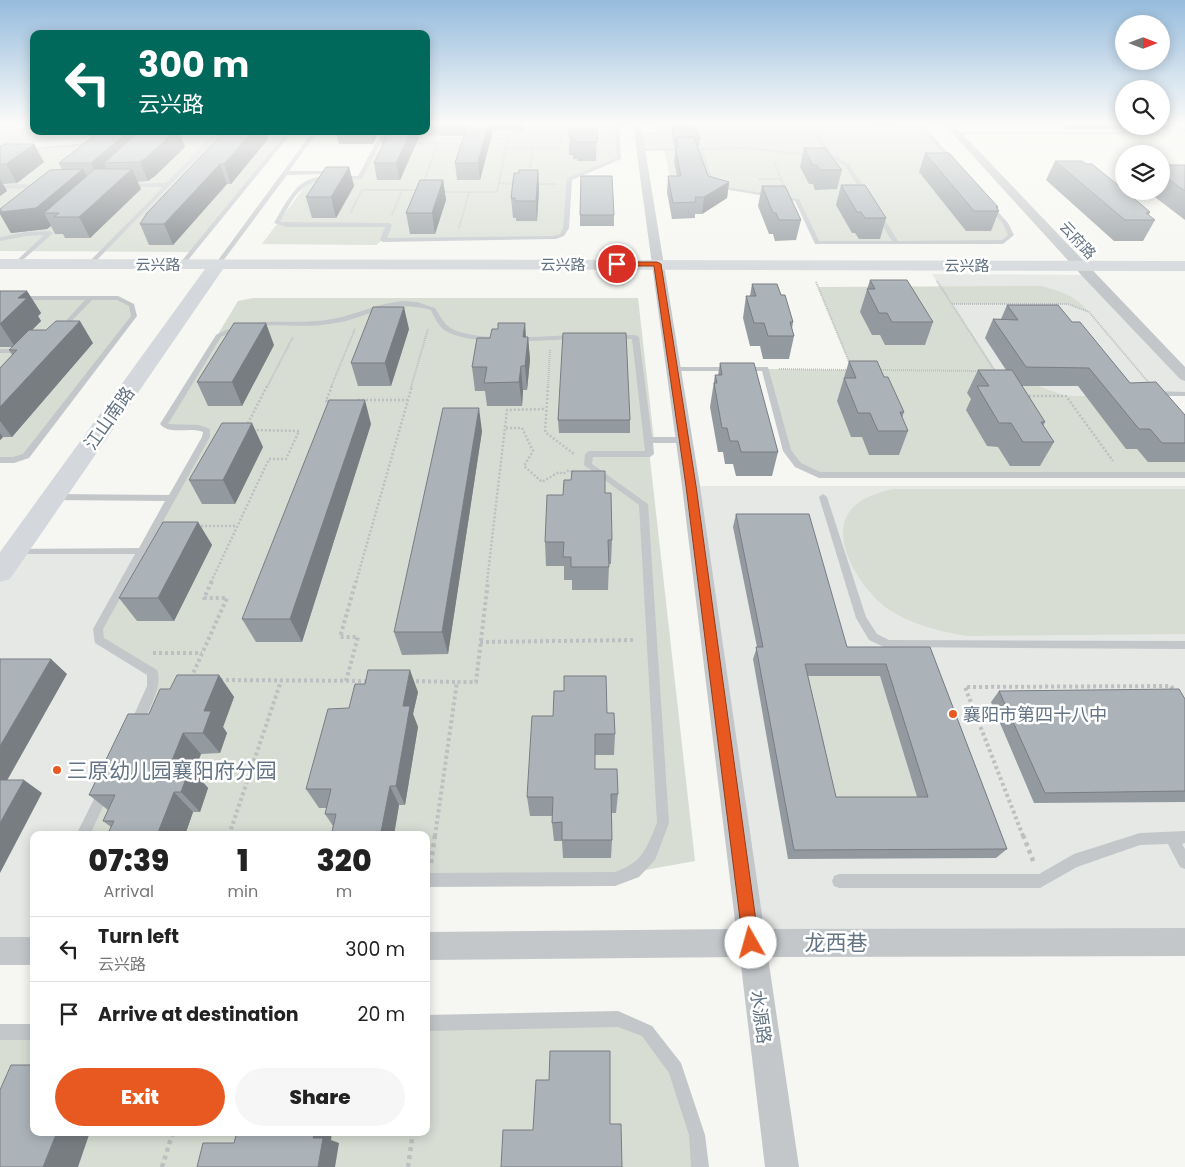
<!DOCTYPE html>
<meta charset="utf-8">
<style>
:root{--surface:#fff;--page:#f6f6f6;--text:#222;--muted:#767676;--line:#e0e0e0;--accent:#e85921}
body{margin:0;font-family:Poppins,"Noto Sans SC",sans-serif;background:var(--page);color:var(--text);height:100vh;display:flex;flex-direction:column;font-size:19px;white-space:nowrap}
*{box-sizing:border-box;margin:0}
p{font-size:16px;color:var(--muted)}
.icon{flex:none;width:28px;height:28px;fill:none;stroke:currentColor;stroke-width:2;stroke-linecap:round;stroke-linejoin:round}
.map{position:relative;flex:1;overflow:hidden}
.sheet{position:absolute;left:30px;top:831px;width:400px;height:305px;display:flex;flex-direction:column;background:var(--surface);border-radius:10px;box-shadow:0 2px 12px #0003}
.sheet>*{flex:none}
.hud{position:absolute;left:30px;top:30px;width:400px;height:105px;border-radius:10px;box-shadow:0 2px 12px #0003;background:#00695c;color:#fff;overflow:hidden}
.needle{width:32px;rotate:90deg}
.buttons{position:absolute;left:1115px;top:15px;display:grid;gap:10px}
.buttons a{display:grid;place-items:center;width:55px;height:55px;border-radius:50%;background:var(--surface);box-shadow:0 2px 12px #0003;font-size:25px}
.pin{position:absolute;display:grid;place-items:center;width:42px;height:42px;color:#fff;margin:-21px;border:2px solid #fff;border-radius:50%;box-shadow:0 1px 5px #0007}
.me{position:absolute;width:55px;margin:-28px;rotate:353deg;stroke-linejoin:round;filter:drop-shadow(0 0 4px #0008)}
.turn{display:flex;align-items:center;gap:18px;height:105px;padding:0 25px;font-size:22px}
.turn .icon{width:65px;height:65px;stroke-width:2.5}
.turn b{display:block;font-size:35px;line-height:42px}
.eta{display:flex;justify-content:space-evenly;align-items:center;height:85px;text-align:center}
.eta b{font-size:30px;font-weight:800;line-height:35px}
.cta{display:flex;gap:10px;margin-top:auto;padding:10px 25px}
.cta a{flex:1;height:58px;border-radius:30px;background:var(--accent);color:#fff;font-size:20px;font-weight:800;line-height:58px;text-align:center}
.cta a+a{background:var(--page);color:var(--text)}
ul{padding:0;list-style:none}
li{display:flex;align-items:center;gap:15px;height:65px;padding:0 25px;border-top:1px solid var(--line)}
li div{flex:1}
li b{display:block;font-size:19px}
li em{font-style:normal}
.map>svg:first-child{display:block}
.built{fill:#e6e8e6}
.green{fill:#d7ddd3}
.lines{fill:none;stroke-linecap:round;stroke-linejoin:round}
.path-far3{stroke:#bdbfc1;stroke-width:2;stroke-dasharray:1 1;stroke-linecap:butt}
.path-far2{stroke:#bdbfc1;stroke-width:2.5;stroke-dasharray:2 2;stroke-linecap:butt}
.path-far1{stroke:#bdbfc1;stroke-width:4;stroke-dasharray:3 3;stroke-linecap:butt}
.path{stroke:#bdbfc1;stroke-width:4.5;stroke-dasharray:4 4;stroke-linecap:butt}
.lane{fill:#c3c7ca;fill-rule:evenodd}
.street{fill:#c3c7ca;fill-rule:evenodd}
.secondary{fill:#d4d8dc;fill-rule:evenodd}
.wall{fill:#939a9f;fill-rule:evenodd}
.shaded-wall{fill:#787d82}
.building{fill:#abb3b9;stroke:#787d82;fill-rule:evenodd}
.route{fill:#e85921;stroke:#973a15}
.poi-dot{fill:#e85921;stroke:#fff;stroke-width:2}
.labels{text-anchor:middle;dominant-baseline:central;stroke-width:5;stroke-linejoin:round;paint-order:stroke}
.far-street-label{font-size:15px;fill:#647484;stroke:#fff}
.street-label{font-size:18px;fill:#647484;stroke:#fff}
.poi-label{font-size:18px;fill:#647484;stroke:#fff;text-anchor:start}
.near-poi-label{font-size:21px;fill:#647484;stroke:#fff;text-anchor:start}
.near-street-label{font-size:21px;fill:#647484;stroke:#fff}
</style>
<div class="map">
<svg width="1185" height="1167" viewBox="0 0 1185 1167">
<rect width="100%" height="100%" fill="#f6f6f2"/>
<!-- built -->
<path class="built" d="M932,274L1088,275L1185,376V394L1161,396H1011Z
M691,486H1185V942L751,943Z
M15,551H142L153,673L83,835H34V951H0V572Z"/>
<!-- green -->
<path class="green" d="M0,124H34V131H153L0,146Z
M426,124H617L619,159L569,179L566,228L562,235L554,238L383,240L376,245L262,244L309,181L360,178L384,131H426Z
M656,124H919L1006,224L1011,235L1003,242L817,243L797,200L713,186L672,187L664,149L641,150L638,133H658Z
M233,131H291L192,252L0,251V152Z
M1041,286C1063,292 1074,295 1089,312L1068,304H952L996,371L1066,396H1161L1185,424V475H819L798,465L787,451L765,369L852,370L818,287Z
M0,298H118L132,305L134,316L26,456L0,460Z
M253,298H638L654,440L648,441L695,861L634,872L426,880V835H83L153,673L99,640L98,629L207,431L164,424L238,301Z
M893,489H1185V634L967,636C941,632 910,624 888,609C865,593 833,547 846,518C853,500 876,493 893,489Z
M801,675L880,676L920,807H830Z
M618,1019L647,1031L675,1069L700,1167H0V1032H34V1132H426V1023Z"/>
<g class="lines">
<!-- path-far3 -->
<path class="path-far3" d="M561,131L562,124
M548,133L549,124
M440,139H467
M508,139L510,132L574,131
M413,143H438L423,184
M506,148H560L561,133
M774,162L784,186
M529,172L533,148
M759,179H781
M499,183L516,184
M537,184H556
M443,192H497L508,139H488
M351,212L362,190H418
M392,215L402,190
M459,228L469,192
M937,281L995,371
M816,282L850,364
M952,304H1068L1089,312L1149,383
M779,369L848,370
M877,370L981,371
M267,387L293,337
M331,387L355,329
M411,387L428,329
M548,387L550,350"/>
<!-- path-far2 -->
<path class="path-far2" d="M332,386L326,401H332
M548,386L545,432L574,454
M1025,396H1066L1113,461
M358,400H408
M246,427L267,386
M506,428H522L533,451L524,466L542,482L559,472L563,474L569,470L574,473
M197,526H237
M211,582L269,459H286L299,431L253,430
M356,582L412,386
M487,582L507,410L546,409"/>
<!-- path-far1 -->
<path class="path-far1" d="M480,642L636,640
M153,653H202
M191,678L227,598H204L212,581
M220,680L369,681
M346,681L358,637H340L356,581
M410,681L457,682
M229,835L281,681
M435,836L457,682H476L488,581
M1023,836L965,687L1171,686L1176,693"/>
<!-- path -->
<path class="path" d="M1023,835L1034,863
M431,863L435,835
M162,1167L173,1132
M408,1167L413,1132"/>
<!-- lane -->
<path class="lane" d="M615,124H619L621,159L572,180L569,228L564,236L556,239L383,242L380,240L385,227H286L274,223C301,175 304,175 358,176L382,131H386L362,179C351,180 341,178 330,179C300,180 293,199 280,222L389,223L392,225L387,238L553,236L560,234L563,228L567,178L617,158Z
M918,124H922L955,161V163H951Z
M1171,124H1176L1185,129V132Z
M1124,125V126H1126L1127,131L1119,134H957L955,133L957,132H1119L1123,130L1122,126Z
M808,129L819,133L829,151L849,164L869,195L868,196H864L845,166L826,154L811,156L745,149L702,150L715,185L799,199L819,241H892L875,214L878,212L881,214L898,241L1002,240L1008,235L1003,224L987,205L990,203L1008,223L1014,235L1003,244H815L795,201L711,187L697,150L641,151L639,150L641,149L745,147L811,154L824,151L815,135L807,131L740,135L638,134L636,133L638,132L740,133Z
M215,131H235L220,134L92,265H88V263L163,187H125L122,185L123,184L166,183L214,134L168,138L166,136Z
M288,131H293L184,265H180V263Z
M313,131H318L289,171H324L326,174L287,175L220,265H216V263Z
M98,142L96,144L0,153V151Z
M0,185L41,184L44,186L41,188L0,189Z
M50,231L53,233L52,234L16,266L13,264L14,263L44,235L26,236L0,241V237L26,232Z
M0,296H118L134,304L137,316L29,458L14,463H0V457H13L23,454L131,316L129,306L117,300H92L63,330H59V328L85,300H0Z
M403,301L417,302L435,308C439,314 443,322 449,327C472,343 545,336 575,335L579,337L575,339C543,340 470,347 444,330C438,325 434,317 431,310C384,298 372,318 330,324C290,330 259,317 221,337L168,424L199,425L210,429V437L103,629L104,638L157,670C164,686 146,715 139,730L135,731L131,730L129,726L147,686V675L95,643L93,629L135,554H16L11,551L13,549L139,548L165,501L53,500L49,497L53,494L169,495L202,437L203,432C190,426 170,436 160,424L216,335C258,313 290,327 332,319C356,315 378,303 403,301Z
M612,335H635L639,337L652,437H684L688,440L684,443H653L654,454L650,457H593L592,464L648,504L669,823L655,860L639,877L615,886L426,887V873L615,872C643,862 646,849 657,823L639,505L584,465L585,454L589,451H645L632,339L610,338V336Z
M0,349H23L27,351L23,353H0Z
M670,367H768L791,450L801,463L820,472H1185V478H819L795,467L783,451L762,371H670Z
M1155,391L1185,392V396H1164V399H1161L1155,395Z
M823,494L827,497L866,617L877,634L889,640L1185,641V649L884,647L869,640L856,618L819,497Z
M104,785L108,787L110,791L90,835H76L100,787Z
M1185,831V843L1182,844L1185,849V869L1180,867L1168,844L1140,845L1077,867L1040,888H839L834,886L832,881L834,876L839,874H1039L1074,854L1140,833Z
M618,1011L652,1026L681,1063L705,1135L709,1167H691L689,1135L669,1073L642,1036L618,1027L426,1031V1015Z
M0,1024H34V1040H0Z"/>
<!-- street -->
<path class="street" d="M633,124H641L700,486L764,929L1185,928V956L768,957L799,1167H765L740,957L426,960V932L736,929L682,486Z
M944,124H953L1185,367V381L1180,379L1084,278Z
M0,937H34V965H0Z"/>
<!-- secondary -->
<path class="secondary" d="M0,259L1185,261V271L223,269L10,579L0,582V552L205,269H0Z"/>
</g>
<!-- wall -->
<path class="wall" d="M426,124H526L525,130H493L480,180H457L455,163L464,136L420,135L400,180H377L374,163L384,144H382L379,132L373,144H339L336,131H426Z
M597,124L596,161H577V159H573V155H569V136Z
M669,124H696L695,130L700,139L699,146H697L708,176L729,182L727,198L702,214H695V218L672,219L667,192L668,176H677L674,162L676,146H674L672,136V130H671Z
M873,124H898L897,126H875Z
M1060,124H1123L1121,129H1067Z
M1161,124H1171L1168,129H1128L1127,126H1161Z
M140,131H179L185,147L155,176L148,181L137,182L141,189L90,238H65L63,234H55L51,226L47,229L11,233L0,214V209L62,170L59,163L135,135Z
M225,131H266L268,139L231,184H227L173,245H149L140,224Z
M0,146L44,162L17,183L3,184L7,191L0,196Z
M804,148L842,170L837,189L815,190L813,184H809L800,167Z
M925,153L998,207L997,209L999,211L991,231H966L919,172Z
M1055,161L1150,212L1149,215L1155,220L1143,241H1114L1046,180Z
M1161,165H1185V220L1147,191H1161Z
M349,167L354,186L336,218H312L306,197Z
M538,170L539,190L537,221H516V218H513L511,198L519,173Z
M443,180L446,200L435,234H410L406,213Z
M841,185L886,218L880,239H859L855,233H852L836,205Z
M762,186L801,220L796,240L775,241L773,234H769L758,206Z
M580,215H614V226H580Z
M870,280L933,322L925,345H885L880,335H872L860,312Z
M752,284L781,295L793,322L792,329L794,336L789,359H763L760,346H750L743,318L746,296H750Z
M0,291H27L41,313L38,316L41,321L32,330L93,343L12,437H3L0,440V368L12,355L9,350L12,347H0Z
M1007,305L1072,322L1130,383L1185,415V462H1148L1137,449H1126L1078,386H1022L1045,422L1043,426L1054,442L1040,466H1010L998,447L987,446L966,410L971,399L967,393L978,370H1006L985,338L993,319H1001Z
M525,323L526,337H528L530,360L527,390H523L522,406H487L485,391H475L472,367L490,338L498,329Z
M409,329L391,386H358L351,363Z
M274,345L242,406H208L197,382Z
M849,361L884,377L904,412L902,418L908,431L899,455H869L862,437H851L837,401Z
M720,363L778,452L772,476H736L733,464H725L723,452H718L710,407L715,375H718Z
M558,420H630V433H559Z
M371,424L302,642H256L242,619Z
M482,431L448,654L402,655L394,632Z
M263,447L235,504H202L189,480Z
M605,493L612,540L611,564H609L608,590H572V580H564V566H546L545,542L563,495Z
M736,514L847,647H930L1007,849L996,858L788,859L753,659L757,647L733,527ZM808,676H880L917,797H836Z
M198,522L212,545L174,621H137L119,598Z
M219,675L234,697L223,727L227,733L220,753L201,754L194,772L208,788L200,812H193L185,835H107L111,827L103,821L108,810L89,795L149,714L170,689Z
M564,691L607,713L615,734L614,755H595V769L618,794L616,813H612V840L611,858H563L562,841H554L552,823V816H530L527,797L553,716Z
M999,691L1185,699V802L1034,803L991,702Z
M418,692L413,714L418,727L405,805H399L394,835H334L332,832L333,826L325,814L327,808H319L306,789L349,708Z"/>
<!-- shaded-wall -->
<path class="shaded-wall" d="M488,124H492L493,130L480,180L478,163Z
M129,131H134L140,147L104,163L109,174L100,182L91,163Z
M175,131H179L185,147L155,176L148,181L140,162Z
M253,131H266L268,139L231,184L224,164Z
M370,131H379L373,144Z
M411,131H419L420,135L400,180L396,163Z
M34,144L44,162L17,183L6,164Z
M220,164L227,184L173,245L164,224Z
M349,167L354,186L336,218L331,197Z
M83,169L93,189L59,213H44L51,226L47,229L11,233L0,214V212Z
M132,169L141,189L90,238L79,217Z
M538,170L539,190L537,221L536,201Z
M0,179L7,191L0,196Z
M443,180L446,200L435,234L432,213Z
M729,182L727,198L702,214L704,197Z
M27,291L41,313L38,316L41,321L15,347L0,324L18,298Z
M404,307L409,329L391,386L385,363Z
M80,321L93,343L12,437L0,421V407Z
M266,323L274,345L242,406L232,382Z
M525,323L526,346L523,337Z
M528,337L530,360L527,390L525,366Z
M521,366L523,390L522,406L519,382Z
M365,400L371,424L302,642L290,619Z
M479,408L482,431L448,654L442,632Z
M252,423L263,447L235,504L223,480Z
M0,433L3,437L0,440Z
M198,522L212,545L174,621L158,598Z
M51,659L67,674L0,793V746Z
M410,670L418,692L413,714L418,727L405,805L396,786L403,706Z
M219,675L234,697L223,727L227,733L220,753L203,733L204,711Z
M183,733L201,754L194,772L208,788L200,812L181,792L169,768Z
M24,780L42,793L0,873V823Z
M390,786L399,805L394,835H383L381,832Z
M174,792L193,812L185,835H157Z
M57,1132H90L78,1167H43Z
M315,1132H332L331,1140L339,1143L335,1167H318L313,1138Z"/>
<!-- building -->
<path class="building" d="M468,124H488L478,163H455Z
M570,124H597V142H576V140H572L573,136H569Z
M672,130H697L700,139H695L694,137H676V140H674Z
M100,131H129L91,163H59Z
M140,131H175L147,157L140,162L104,163Z
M225,131H253L224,164H220L164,224H140L147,213Z
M390,131H411L396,163H374Z
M676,137H694L708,176L729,182L704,197H695L696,202L673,203L668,176H681L675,147H678Z
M5,144H34L6,164H0V146Z
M804,148H825L842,170H820L817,165H813Z
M925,153H949L998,207H996L999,211H974Z
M1055,161H1082L1086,164H1092L1124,190V191H1125L1150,212L1146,213L1155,220H1125Z
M1161,165H1185V191L1161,174Z
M326,167H349L331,197H306Z
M83,169L36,208L0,212L2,210H0V209L50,170Z
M95,169H132L79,217H54L59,213H44Z
M519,170H538L536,201H515V198H511L514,173H519Z
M581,176H612L614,215H580Z
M420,180H443L432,213H406Z
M841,185H865L886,218H865L861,212H857Z
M762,186H785L801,220H779L776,213H773Z
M870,280H907L933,322H892L887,313H879L867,289H875Z
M752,284H777L781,295H785L793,322H790L794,336H768L764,323H754L746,296H756Z
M0,291H27L18,298H27L0,324Z
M1007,305H1058L1072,322H1080L1130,383L1156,382L1185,415V443H1162L1150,429H1139L1089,368L1026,367L993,319L1018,320Z
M373,307H404L385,363H351Z
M56,321H80L0,407V368L17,350H9L29,330H46Z
M234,323H266L232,382H197Z
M498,323H525L523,337H528L525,366H521L519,382L484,383L487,367H472L477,338H490L492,329H498Z
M563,333H626L630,420H558Z
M849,361H877L884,377H888L904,412H900L908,431H878L870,413H858L844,378H856Z
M720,363H754L778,452H741L738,441H730L727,428H722L714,383H717L715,375H722Z
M978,370H1012L1045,422H1041L1054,442H1023L1011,423H999L977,386H989Z
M329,400H365L290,619H242Z
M443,408H479L442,632H394Z
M222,423H252L223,480H189Z
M572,471H605V493H611L612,540H608L609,567H571V557H563L564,542H545L547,495H563L564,480H571Z
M736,514H809L847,647H930L1007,849L794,850L756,647H763ZM805,664H886L928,797H836Z
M163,522H198L158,598H119Z
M0,659H51L0,746Z
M368,670H410L403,706H410L396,786H390L381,832H332L336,814H325L331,789H306L328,709L349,708L355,684H365Z
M177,675H219L204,711H211L203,733H183L169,768H190L181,792H174L157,835H107L114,821H103L115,795H89L128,714H149L160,689H170Z
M564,676H606L607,713H614L615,734H595V769H617L618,794H611L612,840H562V822L552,823L553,797H527L532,716H553L554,691H564Z
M1179,689L1185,699V791L1045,793L999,691Z
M0,780H24L0,823Z
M550,1051H610V1124H621L622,1167H501L503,1130H533L536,1080H549Z
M11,1065H34V1132H57L43,1167H0V1090Z
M237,1132H315L313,1138H323L318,1167H197L203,1143H234Z"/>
<!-- sky -->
<linearGradient id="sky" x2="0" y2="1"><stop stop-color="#96bcdd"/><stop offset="0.43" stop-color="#fbfbf9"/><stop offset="1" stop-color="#fbfbf9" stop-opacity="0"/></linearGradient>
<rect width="1185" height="287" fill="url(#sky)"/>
<!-- route -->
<path class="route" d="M615,262H657L661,264L696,486L759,943L757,948L751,951L745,948L743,943L686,486L654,266H617L614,264Z"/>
<!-- markers -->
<g class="poi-dot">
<circle cx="953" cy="714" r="5"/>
<circle cx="57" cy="770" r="5"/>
</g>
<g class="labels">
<!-- far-street labels -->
<g class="far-street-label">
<text transform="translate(1078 240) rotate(47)">云府路</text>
<text x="158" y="264">云兴路</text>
<text x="563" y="264">云兴路</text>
<text x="967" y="265">云兴路</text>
</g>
<!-- street labels -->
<g class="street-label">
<text transform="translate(109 418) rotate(-55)">江山南路</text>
<text transform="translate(761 1017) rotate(82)">水源路</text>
</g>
<!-- poi labels -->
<g class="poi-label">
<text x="963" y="714">襄阳市第四十八中</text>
</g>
<!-- near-poi labels -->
<g class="near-poi-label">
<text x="67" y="770">三原幼儿园襄阳府分园</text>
</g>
<!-- near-street labels -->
<g class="near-street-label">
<text x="836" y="942">龙西巷</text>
</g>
</g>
</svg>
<div class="buttons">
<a><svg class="needle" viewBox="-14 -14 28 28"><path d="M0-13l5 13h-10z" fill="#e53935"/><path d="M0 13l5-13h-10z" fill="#767676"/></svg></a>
<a><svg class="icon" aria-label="search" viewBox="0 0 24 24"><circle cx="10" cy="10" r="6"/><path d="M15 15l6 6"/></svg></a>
<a><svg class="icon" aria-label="layers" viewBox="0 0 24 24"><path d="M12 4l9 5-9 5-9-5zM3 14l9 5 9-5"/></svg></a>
</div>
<div class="pin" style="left:617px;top:264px;background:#d93025"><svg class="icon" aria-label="arrive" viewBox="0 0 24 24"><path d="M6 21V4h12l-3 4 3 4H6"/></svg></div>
<svg class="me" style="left:751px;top:943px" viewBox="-20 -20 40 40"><circle r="19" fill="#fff"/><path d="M0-13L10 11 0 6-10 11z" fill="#e85921"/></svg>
<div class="hud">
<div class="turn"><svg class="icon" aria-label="left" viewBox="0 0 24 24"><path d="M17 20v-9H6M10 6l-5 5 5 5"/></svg><div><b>300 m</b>云兴路</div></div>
</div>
<section class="sheet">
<div class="eta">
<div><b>07:39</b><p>Arrival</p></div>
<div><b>1</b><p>min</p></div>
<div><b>320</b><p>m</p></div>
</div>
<ul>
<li><svg class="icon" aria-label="left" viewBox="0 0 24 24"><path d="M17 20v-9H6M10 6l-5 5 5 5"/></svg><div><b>Turn left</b><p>云兴路</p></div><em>300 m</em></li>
<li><svg class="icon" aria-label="arrive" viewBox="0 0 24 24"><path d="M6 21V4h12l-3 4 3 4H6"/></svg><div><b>Arrive at destination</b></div><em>20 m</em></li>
</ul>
<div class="cta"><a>Exit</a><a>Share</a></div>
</section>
</div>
